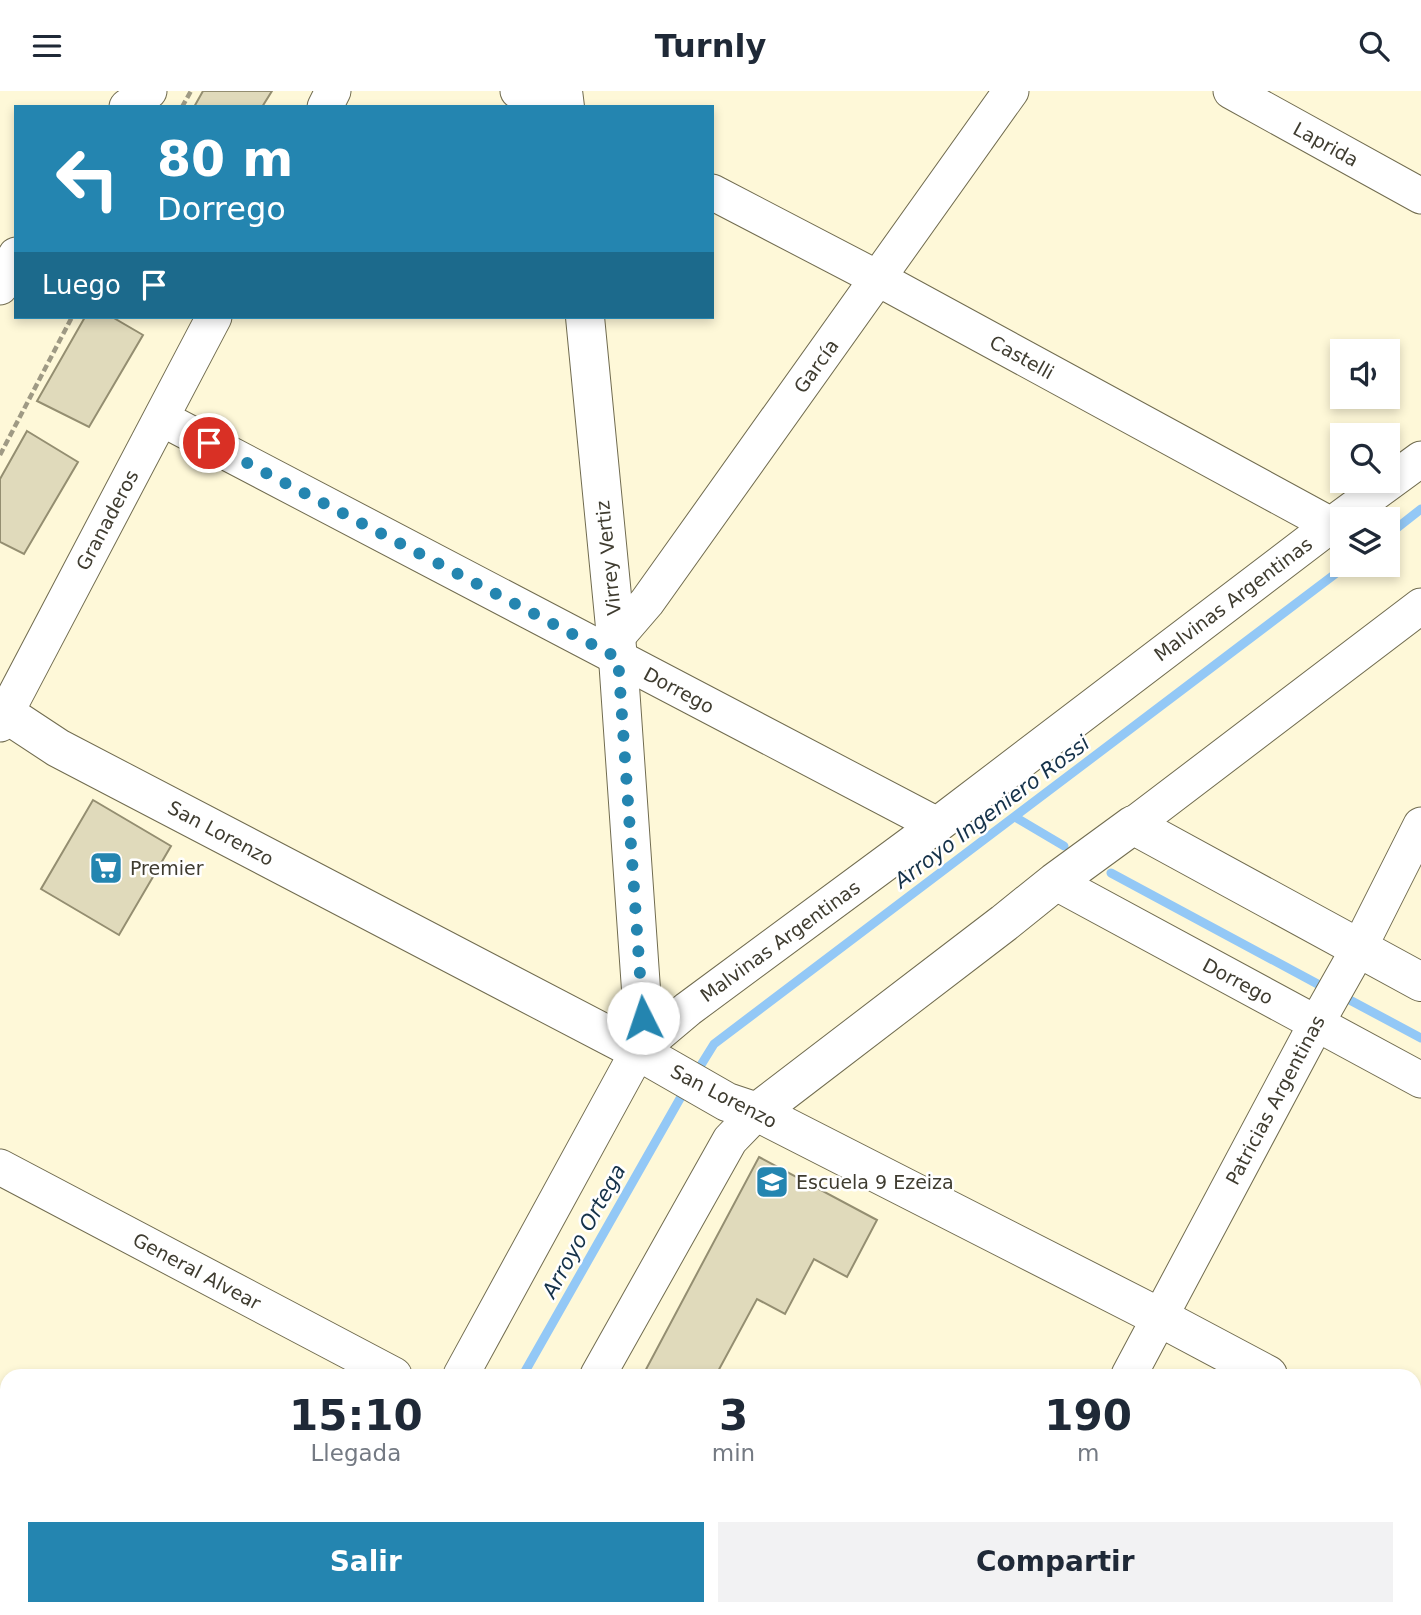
<!DOCTYPE html>
<html lang="es">
<meta charset="utf-8">
<style>
:root{--surface:#fff;--page:#f2f2f3;--text:#1f2937;--muted:#747a83;--accent:#2485b0}
body{margin:0;font-family:"DejaVu Sans",sans-serif;background:var(--page);color:var(--text);height:100vh;display:flex;flex-direction:column;font-size:26px;white-space:nowrap}
*{box-sizing:border-box;margin:0}
p{font-size:23px;color:var(--muted)}
.icon{flex:none;width:38px;height:38px;fill:none;stroke:currentColor;stroke-width:2;stroke-linecap:round;stroke-linejoin:round}
.map{position:relative;flex:1;overflow:hidden}
.details{position:absolute;left:0px;top:1278px;width:1421px;height:247px;display:flex;flex-direction:column;background:var(--surface);border-radius:21px 21px 0 0;box-shadow:0 4px 10px #0003}
.details>*{flex:none}
.hud{position:absolute;left:14px;top:14px;width:700px;height:214px;border-radius:0px;box-shadow:0 4px 10px #0003;background:#2485b0;color:#fff;overflow:hidden}
.controls{position:absolute;left:1330px;top:248px;display:grid;gap:14px}
.controls a{display:grid;place-items:center;width:70px;height:70px;border-radius:0px;background:var(--surface);box-shadow:0 4px 10px #0003;font-size:35px}
.pin{position:absolute;display:grid;place-items:center;width:60px;height:60px;color:#fff;margin:-30px;border:4px solid #fff;border-radius:50%;box-shadow:0 2px 7px #0007}
.me{position:absolute;width:77px;margin:-38px;rotate:356deg;stroke-linejoin:round;filter:drop-shadow(0 0 5px #0008)}
.turn{display:flex;align-items:center;gap:24px;height:147px;padding:0 28px;font-size:32px}
.turn .icon{width:91px;height:91px;stroke-width:2.5}
.turn b{display:block;font-size:49px;line-height:60px}
.then{display:flex;align-items:center;height:66px;padding:0 28px;background:#0003;gap:14px;font-size:26px}
.eta{display:flex;justify-content:space-evenly;align-items:center;height:119px;text-align:center}
.eta b{font-size:42px;font-weight:700;line-height:49px}
.primary-button{display:flex;gap:14px;margin-top:auto;padding:14px 28px}
.primary-button a{flex:1;height:80px;border-radius:0px;background:var(--accent);color:#fff;font-size:28px;font-weight:700;line-height:80px;text-align:center}
.primary-button a+a{background:var(--page);color:var(--text)}
header{display:flex;justify-content:space-between;align-items:center;height:91px;padding:0 28px;background:var(--surface);font-size:32px;font-weight:700}
.map>svg:first-child{display:block}
.green{fill:#d6e7ad}
.lines{fill:none;stroke-linecap:round;stroke-linejoin:round}
.stream{stroke:#93c8f6;stroke-width:9}
.building{fill:#e0dabb;stroke:#948e71;stroke-width:2}
.minor-casing{stroke:#716c50;stroke-width:37}
.tertiary-casing{stroke:#716c50;stroke-width:40}
.path{stroke:#9f9a84;stroke-width:4.5;stroke-dasharray:7 3.5;stroke-linecap:butt}
.minor{stroke:#fff;stroke-width:35}
.tertiary{stroke:#fff;stroke-width:38}
.route{stroke:#2485b0;stroke-width:12;stroke-dasharray:0 21.6}
.labels{text-anchor:middle;dominant-baseline:central;stroke-width:5;stroke-linejoin:round;paint-order:stroke}
.street-label{font-size:19px;fill:#3f3c30;stroke:#fff}
.poi-label{font-size:19px;fill:#3f3c30;stroke:#fff;text-anchor:start}
.water-label{font-size:21px;font-style:italic;fill:#153249;stroke:#fff}
</style>
<header><svg class="icon" aria-label="menu" viewBox="0 0 24 24"><path d="M4 6h16M4 12h16M4 18h16"/></svg>Turnly<svg class="icon" aria-label="search" viewBox="0 0 24 24"><circle cx="10" cy="10" r="6"/><path d="M15 15l6 6"/></svg></header>
<div class="map">
<svg width="1421" height="1524" viewBox="0 0 1421 1524">
<rect width="100%" height="100%" fill="#fef8d8"/>
<!-- green -->
<path class="green" d="M493,1517H797L810,1524H489Z"/>
<g class="lines">
<!-- stream -->
<path class="stream" d="M1388,444L1421,418
M1015,726L1064,755
M1111,782L1325,897
M1346,907L1421,947
M696,982L714,953L1347,474
M523,1284L686,997
M389,1524L392,1517"/>
</g>
<!-- building -->
<path class="building" d="M203,0H272L262,16H194Z
M85,226H112L143,244L89,336L37,310Z
M27,340L78,371L24,463L0,451V388Z
M93,709L171,755L119,844L41,798Z
M759,1066L877,1129L847,1186L814,1168L785,1223L757,1208L716,1284H643Z"/>
<g class="lines">
<defs>
<path id="minor" d="M518,0L548,16
M1231,0L1421,105
M127,16L149,0
M325,16L333,0
M712,101L879,188L1331,434
M0,196L16,164
M161,327L937,734
M616,547L647,511L1011,0
M0,633L214,226
M1133,734L1421,515
M1055,791L1421,989
M0,1076L394,1284
M461,1284L638,960L688,918L937,734L1331,434L1421,368
M598,1284L730,1049L757,1021
M1129,1284L1316,933L1359,857L1421,734
M833,1517L847,1524
M0,1524H1
M332,1524L336,1517
M465,1524L469,1517
M1004,1524L1007,1517"/>
<path id="tertiary" d="M563,0L565,16
M585,226L618,567L643,927L638,960
M0,616L5,622L58,657L638,960L727,1011L757,1021L1159,1226L1268,1284
M757,1021L1004,832L1055,791L1133,734L1421,891
M1414,1362L1421,1366"/>
</defs>
<!-- minor casing -->
<use href="#minor" class="minor-casing"/>
<!-- tertiary casing -->
<use href="#tertiary" class="tertiary-casing"/>
<!-- path -->
<path class="path" d="M182,16L191,0
M0,364L72,226
M752,1524L756,1517"/>
<!-- minor -->
<use href="#minor" class="minor"/>
<!-- tertiary -->
<use href="#tertiary" class="tertiary"/>
</g>
<g class="lines">
<!-- route -->
<path class="route" d="M209,352L618,567L643,927"/>
</g>
<!-- icons -->
<defs>
<symbol id="supermarket-square" viewBox="-11 -11 22 22"><rect x="-9" y="-9" width="18" height="18" rx="4" fill="#2485b0" stroke="#fff"/><path d="M-6-5.5h2.5l.6 2H6L4.5 2H-2.5L-4.4-4H-6ZM-1.5 3.2a1.3 1.3 0 1 0 .1 0ZM3 3.2a1.3 1.3 0 1 0 .1 0Z" fill="#fff"/></symbol>
<symbol id="school-square" viewBox="-11 -11 22 22"><rect x="-9" y="-9" width="18" height="18" rx="4" fill="#2485b0" stroke="#fff"/><path d="M0-5L7-2L0 1L-7-2ZM-4 1L0 2.5L4 1V4Q0 6-4 4Z" fill="#fff"/></symbol>
</defs>
<g fill-rule="evenodd">
<use href="#supermarket-square" x="87" y="758" width="38" height="38"/>
<use href="#school-square" x="753" y="1072" width="38" height="38"/>
</g>
<g class="labels">
<!-- street labels -->
<g class="street-label">
<text transform="translate(1326 53) rotate(29)">Laprida</text>
<text transform="translate(1022 266) rotate(29)">Castelli</text>
<text transform="translate(816 275) rotate(-54)">García</text>
<text transform="translate(107 429) rotate(-62)">Granaderos</text>
<text transform="translate(608 467) rotate(-96)">Virrey Vertiz</text>
<text transform="translate(1233 508) rotate(-37)">Malvinas Argentinas</text>
<text transform="translate(679 599) rotate(28)">Dorrego</text>
<text transform="translate(221 742) rotate(28)">San Lorenzo</text>
<text transform="translate(780 850) rotate(-36)">Malvinas Argentinas</text>
<text transform="translate(1238 890) rotate(28)">Dorrego</text>
<text transform="translate(724 1005) rotate(27)">San Lorenzo</text>
<text transform="translate(1275 1009) rotate(-62)">Patricias Argentinas</text>
<text transform="translate(197 1180) rotate(28)">General Alvear</text>
</g>
<!-- poi labels -->
<g class="poi-label">
<text x="130" y="777">Premier</text>
<text x="796" y="1091">Escuela 9 Ezeiza</text>
</g>
<!-- water labels -->
<g class="water-label">
<text transform="translate(992 721) rotate(-37)">Arroyo Ingeniero Rossi</text>
<text transform="translate(584 1140) rotate(-61)">Arroyo Ortega</text>
</g>
</g>
</svg>
<div class="controls">
<a><svg class="icon" aria-label="sound" viewBox="0 0 24 24"><path d="M4 9h4l5-4v14l-5-4H4zM17 9q2 3 0 6"/></svg></a>
<a><svg class="icon" aria-label="search" viewBox="0 0 24 24"><circle cx="10" cy="10" r="6"/><path d="M15 15l6 6"/></svg></a>
<a><svg class="icon" aria-label="layers" viewBox="0 0 24 24"><path d="M12 4l9 5-9 5-9-5zM3 14l9 5 9-5"/></svg></a>
</div>
<div class="pin" style="left:209px;top:352px;background:#d93025"><svg class="icon" aria-label="arrive" viewBox="0 0 24 24"><path d="M6 21V4h12l-3 4 3 4H6"/></svg></div>
<svg class="me" style="left:643px;top:927px" viewBox="-20 -20 40 40"><circle r="19" fill="#fff"/><path d="M0-13L10 11 0 6-10 11z" fill="#2485b0"/></svg>
<div class="hud">
<div class="turn"><svg class="icon" aria-label="left" viewBox="0 0 24 24"><path d="M17 20v-9H6M10 6l-5 5 5 5"/></svg><div><b>80 m</b>Dorrego</div></div>
<div class="then">Luego<svg class="icon" aria-label="arrive" viewBox="0 0 24 24"><path d="M6 21V4h12l-3 4 3 4H6"/></svg></div>
</div>
<section class="details">
<div class="eta">
<div><b>15:10</b><p>Llegada</p></div>
<div><b>3</b><p>min</p></div>
<div><b>190</b><p>m</p></div>
</div>
<div class="primary-button"><a>Salir</a><a>Compartir</a></div>
</section>
</div>
